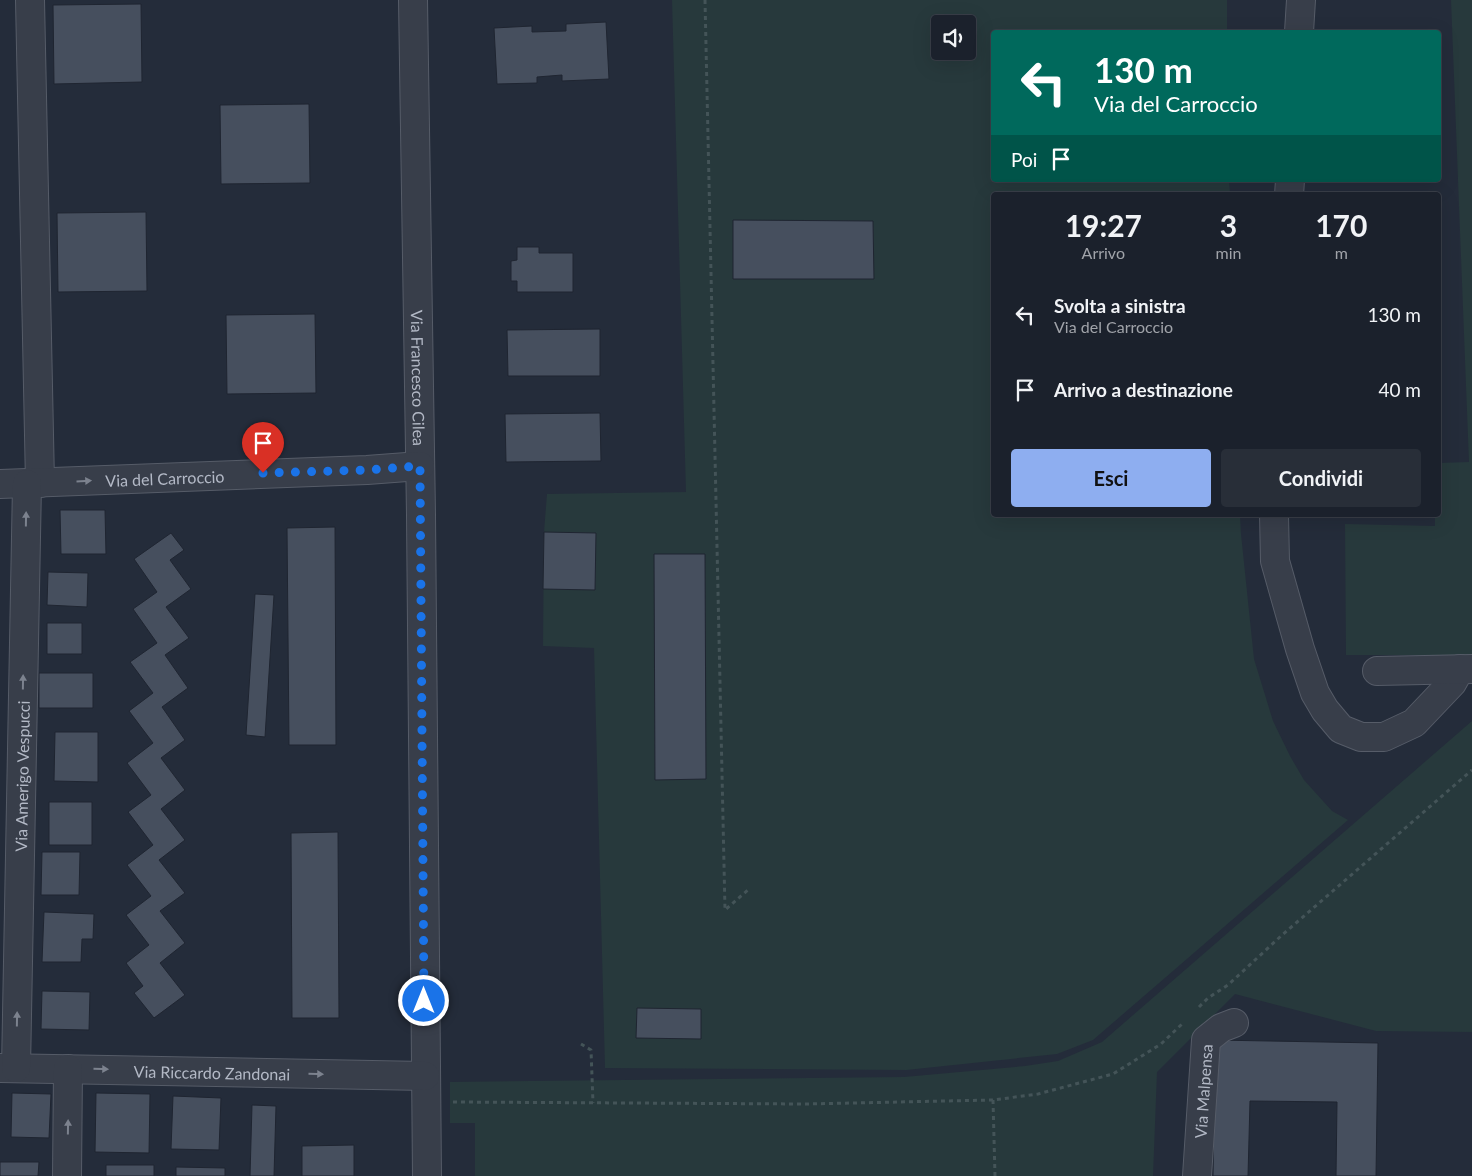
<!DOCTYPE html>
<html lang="it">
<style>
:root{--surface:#1b212c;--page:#282e38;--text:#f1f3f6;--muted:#a0a3a9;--line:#393e48;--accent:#8eaef0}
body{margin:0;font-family:Lato,sans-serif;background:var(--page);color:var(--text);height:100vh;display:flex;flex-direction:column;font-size:19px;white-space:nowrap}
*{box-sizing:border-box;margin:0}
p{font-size:16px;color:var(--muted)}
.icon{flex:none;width:28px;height:28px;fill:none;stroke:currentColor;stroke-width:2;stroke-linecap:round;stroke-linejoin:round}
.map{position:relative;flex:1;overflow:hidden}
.side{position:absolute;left:991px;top:192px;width:450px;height:325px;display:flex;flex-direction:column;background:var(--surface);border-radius:5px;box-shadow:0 5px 20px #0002,0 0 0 1px var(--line)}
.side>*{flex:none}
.banner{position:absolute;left:991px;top:30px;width:450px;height:152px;border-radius:5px;box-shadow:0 5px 20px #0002,0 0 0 1px var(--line);background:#00695c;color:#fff;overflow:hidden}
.buttons{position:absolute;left:931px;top:15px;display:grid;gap:10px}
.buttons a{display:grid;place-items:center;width:45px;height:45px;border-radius:5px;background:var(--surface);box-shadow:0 5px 20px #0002,0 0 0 1px var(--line);font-size:25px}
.pin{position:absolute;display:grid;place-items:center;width:42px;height:42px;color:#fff;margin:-51px -21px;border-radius:50% 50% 50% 0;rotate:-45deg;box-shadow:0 0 5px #0007}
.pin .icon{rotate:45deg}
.me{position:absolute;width:55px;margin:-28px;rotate:0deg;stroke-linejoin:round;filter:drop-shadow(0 0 4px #0008)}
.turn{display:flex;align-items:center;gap:18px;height:105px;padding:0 20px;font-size:22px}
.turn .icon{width:65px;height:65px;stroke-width:2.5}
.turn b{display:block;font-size:35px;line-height:42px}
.then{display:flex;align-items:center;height:48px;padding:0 20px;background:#0003;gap:10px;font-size:19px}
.eta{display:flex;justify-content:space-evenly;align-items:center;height:85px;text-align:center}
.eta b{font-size:30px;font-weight:700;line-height:35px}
.cta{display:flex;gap:10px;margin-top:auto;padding:10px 20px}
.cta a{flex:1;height:58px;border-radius:5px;background:var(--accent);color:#111;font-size:20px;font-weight:700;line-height:58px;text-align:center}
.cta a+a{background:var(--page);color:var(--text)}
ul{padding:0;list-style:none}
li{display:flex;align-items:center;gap:15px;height:75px;padding:0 20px}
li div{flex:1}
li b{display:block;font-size:19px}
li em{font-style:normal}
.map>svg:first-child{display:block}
.green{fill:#27393c;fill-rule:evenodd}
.building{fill:#464f5e;stroke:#1f2531}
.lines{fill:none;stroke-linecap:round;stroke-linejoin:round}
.minor-casing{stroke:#565c68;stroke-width:30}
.path{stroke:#445458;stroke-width:3;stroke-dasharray:4 4;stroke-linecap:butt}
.minor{stroke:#383e4a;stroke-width:28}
.oneway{fill:#7c828e}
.route{stroke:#1a73e8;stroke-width:9;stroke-dasharray:0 16.2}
.labels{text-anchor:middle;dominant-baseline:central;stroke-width:5;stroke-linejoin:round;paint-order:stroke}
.street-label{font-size:16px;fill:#b3b9c6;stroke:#1d232f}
</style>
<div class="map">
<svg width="1472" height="1176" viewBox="0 0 1472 1176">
<rect width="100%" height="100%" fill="#242c3a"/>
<!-- green -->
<path class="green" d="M672,0H1227V32H994V180H1229L1230,195H994V515H1240L1241,534L1254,659L1273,721L1290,756L1304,780L1332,811L1348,820L1093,1040L1057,1054L906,1070L605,1068L594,648L543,646L544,532L547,494L686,492ZM940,24H968V51H940Z
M1451,0H1472V655H1346L1345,524L1435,526V515H1439V463L1469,462Z
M1472,721V1032L1376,1031L1235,994L1157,1072L1153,1176H475V1123H450V1082L904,1077L1025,1066L1058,1061L1102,1042Z"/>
<!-- building -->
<path class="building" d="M141,4L142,82L54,84L53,5Z
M606,22L609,79L562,81V75L537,77V83L497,84L494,28L532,26V32L566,31V24Z
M309,104L310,183L221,184L220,105Z
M146,212L147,291L58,292L57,213Z
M733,220L873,221L874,279H733Z
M517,247H539V253H573V292H517V281H511V261L517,260Z
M315,314L316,393L227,394L226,315Z
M600,329V376H508L507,330Z
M600,413L601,461L506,462L505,414Z
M60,510H105L106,554H61Z
M335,527L336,745H289L287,528Z
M544,532L596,533L595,590L543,589Z
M171,533L184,550L170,560L191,589L166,607L189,638L165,655L188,688L162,707L185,740L161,758L185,790L161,809L185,840L159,860L185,893L160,911L185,943L160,963L185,995L154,1018L134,993L143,986L126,963L149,945L126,915L151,896L127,865L153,845L128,812L151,795L127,763L153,743L129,711L153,693L130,662L157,643L133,609L157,592L134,559Z
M654,554H705L706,779L655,780Z
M48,572L88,573L87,607L47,605Z
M255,594L274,595L265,737L246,735Z
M47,623H82V654H47Z
M39,673H93V708H39Z
M55,732H98V782L54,781Z
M49,802H92V845H49Z
M338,832L339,1018H292L291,833Z
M42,852H80L79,895H41Z
M44,912L94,914L93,939H82L81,962H42Z
M42,991L90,992L89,1030L41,1029Z
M637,1008L701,1009V1039L636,1038Z
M1215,1040L1378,1043L1376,1176H1336L1337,1102L1250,1101L1248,1176H1213Z
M12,1093L51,1094L49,1138L11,1137Z
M96,1093L150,1094L149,1153L95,1152Z
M173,1096L221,1098L219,1150L171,1149Z
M252,1105L276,1106L274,1176H250Z
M354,1145V1176H302V1146Z
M0,1162H39L38,1176H0Z
M106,1165H154V1176H106Z
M176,1167L225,1168V1176H176Z"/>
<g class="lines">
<defs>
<g id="minor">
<path d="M30,0L40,483"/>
<path id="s1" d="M413,0L421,515L427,1176"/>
<path d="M1299,32L1301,0"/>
<path d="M1289,195L1290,180"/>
<path id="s2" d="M0,484L367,470L420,466"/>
<path d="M1274,515L1275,561L1300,649L1315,693L1325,710L1341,729L1361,737H1384L1414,723L1452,683L1460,669"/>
<path d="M1377,671L1472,669"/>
<path id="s3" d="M0,1068L425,1076"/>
<path id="s4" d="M16,1068L27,484"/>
<path d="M67,1176L68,1069"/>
<path id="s5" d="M1197,1176L1206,1040L1221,1028L1234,1023"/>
</g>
</defs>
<!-- minor casing -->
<use href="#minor" class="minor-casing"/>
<!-- path -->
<path class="path" d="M705,0L725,910L749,889
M1199,1007L1208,998L1228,985L1281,936L1472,770
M581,1044L591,1050L593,1103
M993,1100L995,1176
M453,1102L805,1104L993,1100L1038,1094L1113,1074L1161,1044L1182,1024"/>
<!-- minor -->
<use href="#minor" class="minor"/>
</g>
<!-- one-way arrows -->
<defs><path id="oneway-solid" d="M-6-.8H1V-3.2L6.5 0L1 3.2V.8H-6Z" transform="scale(1.25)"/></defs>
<g class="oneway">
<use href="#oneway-solid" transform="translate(84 481) rotate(-3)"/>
<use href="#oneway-solid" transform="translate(26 519) rotate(-89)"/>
<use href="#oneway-solid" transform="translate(23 682) rotate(-89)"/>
<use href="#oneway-solid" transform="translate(17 1019) rotate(-89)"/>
<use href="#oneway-solid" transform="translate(101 1069) rotate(1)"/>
<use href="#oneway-solid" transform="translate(316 1074) rotate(1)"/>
<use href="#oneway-solid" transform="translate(68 1127) rotate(-89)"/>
</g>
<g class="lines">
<!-- route -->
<path class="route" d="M263,473L368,470L420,466L424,1001"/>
</g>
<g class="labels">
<!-- street labels -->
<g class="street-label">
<text stroke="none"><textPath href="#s1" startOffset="378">Via Francesco Cilea</textPath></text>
<text stroke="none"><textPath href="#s2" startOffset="165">Via del Carroccio</textPath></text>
<text stroke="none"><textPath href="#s4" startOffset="292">Via Amerigo Vespucci</textPath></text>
<text stroke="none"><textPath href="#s3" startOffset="212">Via Riccardo Zandonai</textPath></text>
<text stroke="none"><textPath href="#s5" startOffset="85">Via Malpensa</textPath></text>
</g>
</g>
</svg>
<div class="buttons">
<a><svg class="icon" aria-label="sound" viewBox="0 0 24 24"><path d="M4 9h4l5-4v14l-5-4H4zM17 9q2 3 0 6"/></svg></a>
</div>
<div class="pin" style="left:263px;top:473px;background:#d93025"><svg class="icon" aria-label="arrive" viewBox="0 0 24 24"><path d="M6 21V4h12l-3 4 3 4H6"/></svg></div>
<svg class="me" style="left:424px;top:1001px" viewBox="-20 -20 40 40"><circle r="17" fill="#1a73e8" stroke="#fff" stroke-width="3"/><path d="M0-11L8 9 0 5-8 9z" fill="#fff"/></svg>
<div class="banner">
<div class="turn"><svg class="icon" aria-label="left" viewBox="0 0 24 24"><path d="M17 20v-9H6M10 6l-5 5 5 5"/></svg><div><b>130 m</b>Via del Carroccio</div></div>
<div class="then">Poi<svg class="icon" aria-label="arrive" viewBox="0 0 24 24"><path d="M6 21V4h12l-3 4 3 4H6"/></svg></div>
</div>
<section class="side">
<div class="eta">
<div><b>19:27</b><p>Arrivo</p></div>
<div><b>3</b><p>min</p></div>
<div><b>170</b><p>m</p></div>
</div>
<ul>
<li><svg class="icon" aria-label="left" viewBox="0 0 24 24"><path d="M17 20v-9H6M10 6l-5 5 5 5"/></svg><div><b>Svolta a sinistra</b><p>Via del Carroccio</p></div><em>130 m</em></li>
<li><svg class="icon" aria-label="arrive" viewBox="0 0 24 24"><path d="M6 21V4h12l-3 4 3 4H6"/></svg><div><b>Arrivo a destinazione</b></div><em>40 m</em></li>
</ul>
<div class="cta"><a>Esci</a><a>Condividi</a></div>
</section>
</div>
